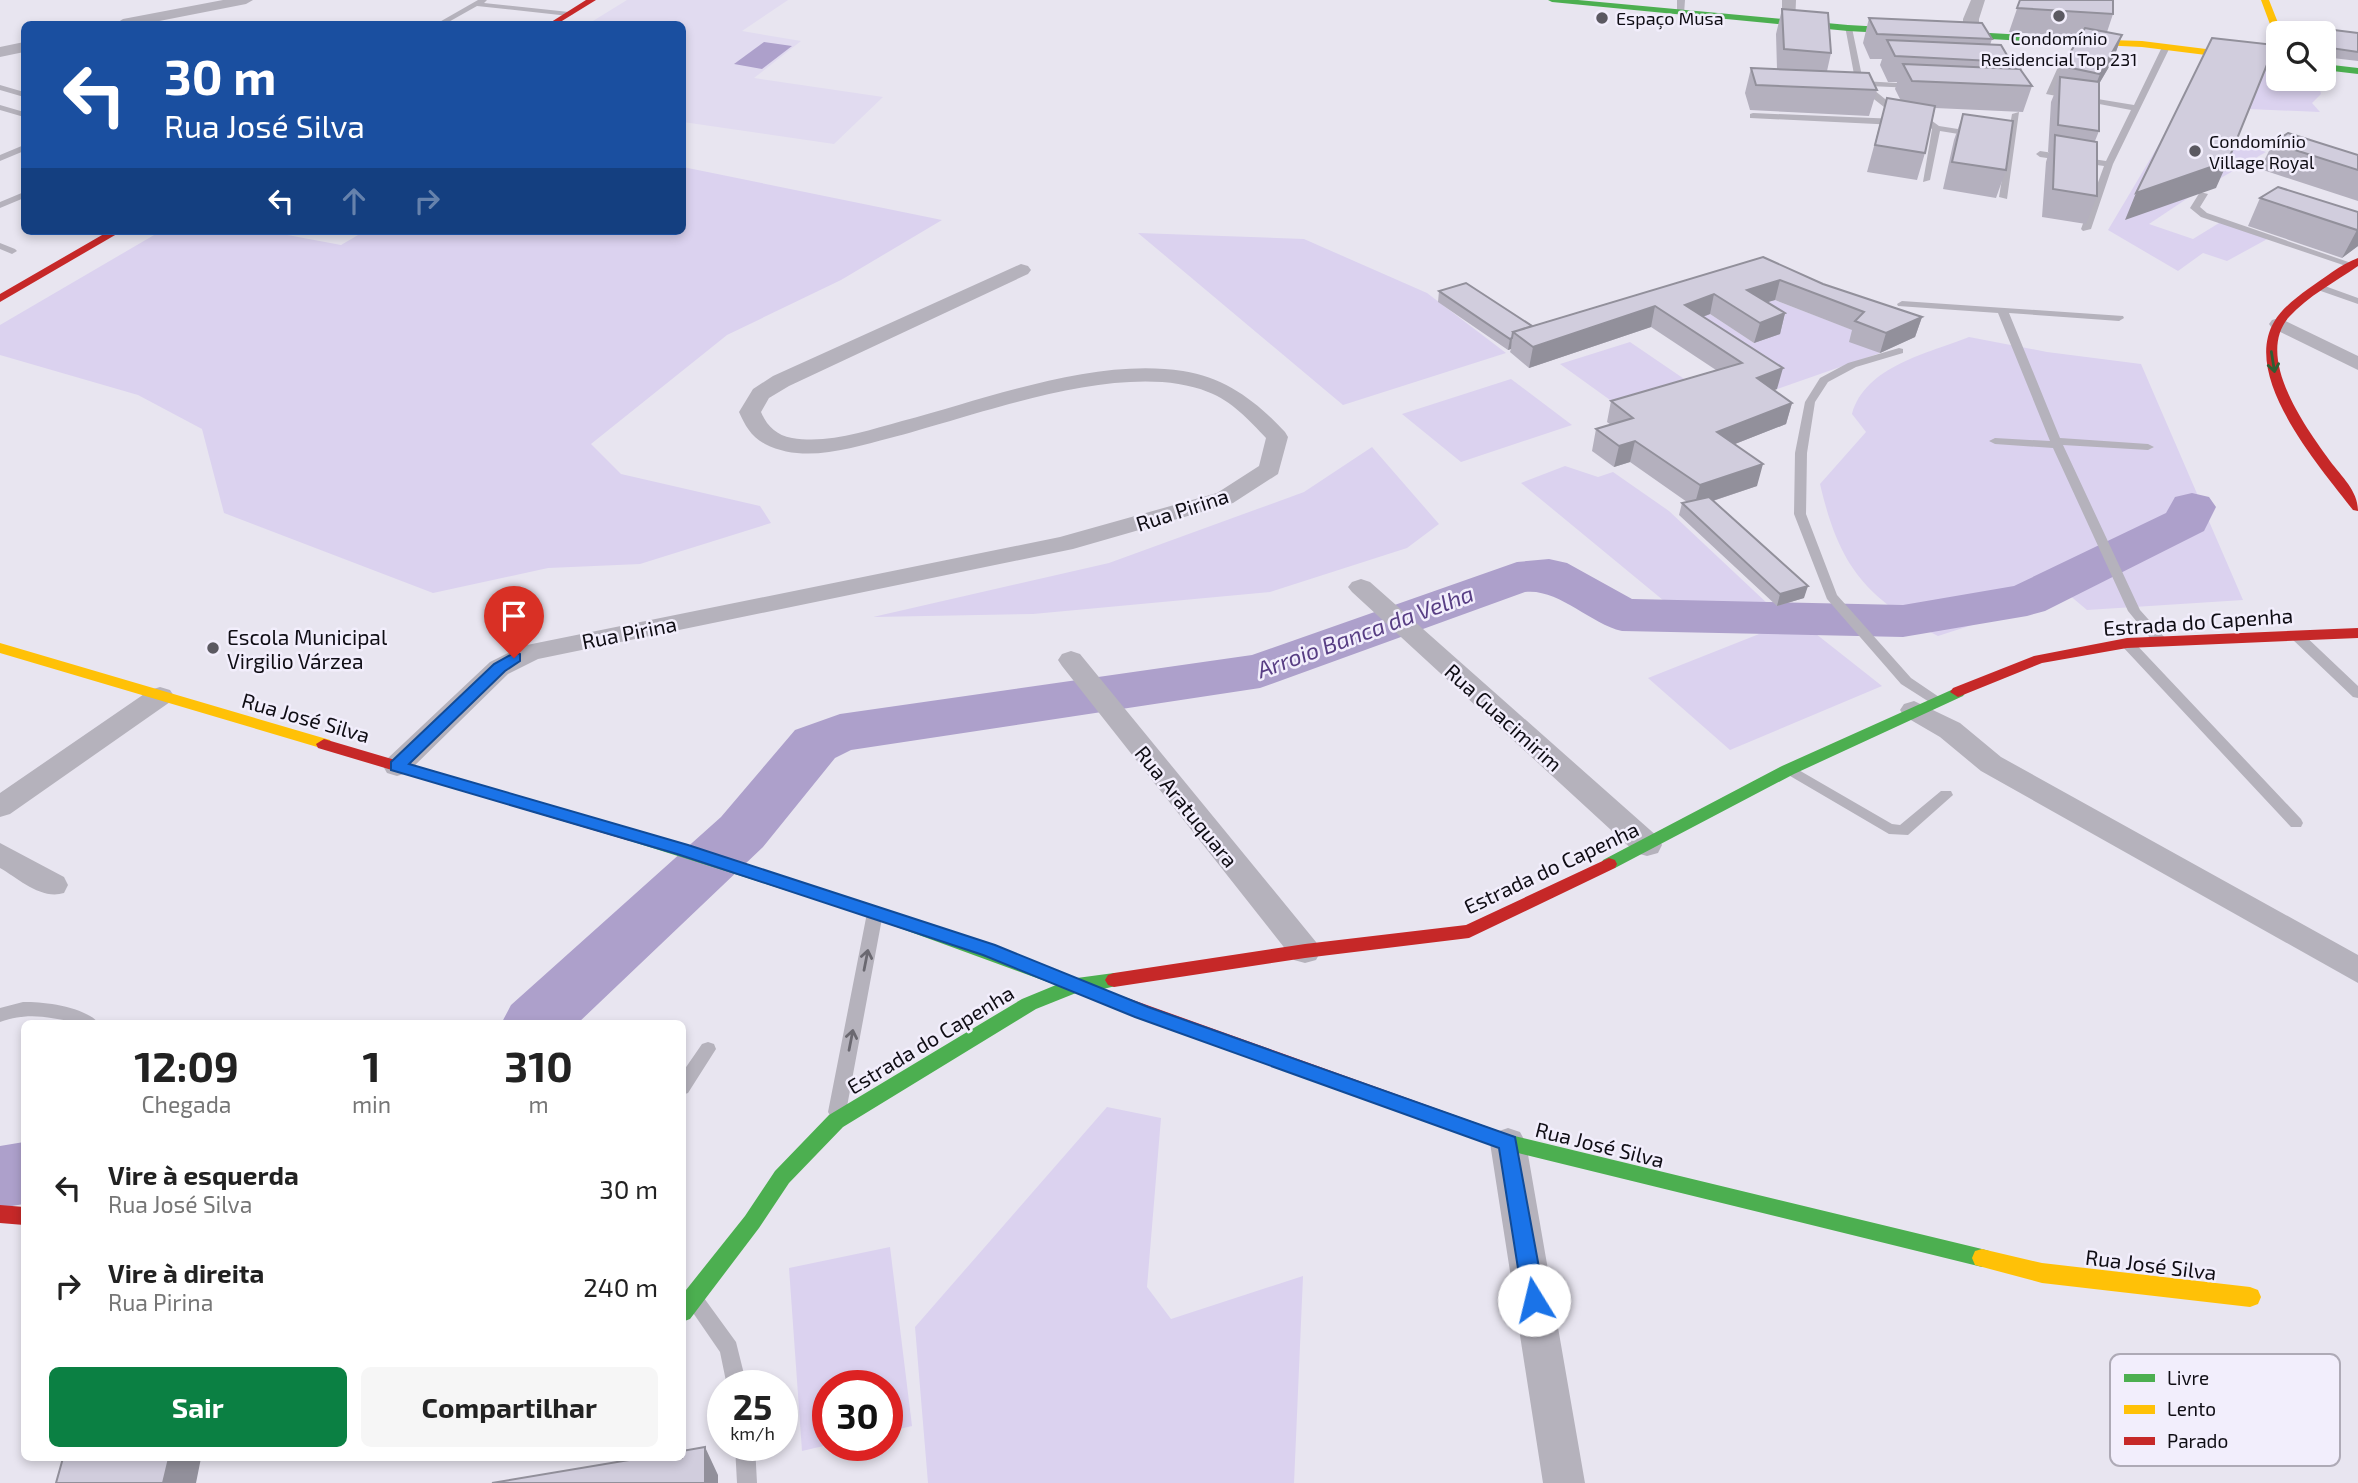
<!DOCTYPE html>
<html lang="pt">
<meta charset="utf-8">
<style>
:root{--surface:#fff;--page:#f6f6f6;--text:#222;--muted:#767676;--accent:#0b8043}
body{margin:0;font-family:"Exo 2",sans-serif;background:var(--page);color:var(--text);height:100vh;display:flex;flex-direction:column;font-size:26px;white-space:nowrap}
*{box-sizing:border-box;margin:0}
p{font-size:23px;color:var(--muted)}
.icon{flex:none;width:38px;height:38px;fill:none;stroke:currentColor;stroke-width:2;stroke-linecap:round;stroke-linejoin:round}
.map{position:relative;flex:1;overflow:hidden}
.side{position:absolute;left:21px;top:1020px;width:665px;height:441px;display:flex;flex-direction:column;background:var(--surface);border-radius:10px;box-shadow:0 4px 10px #0003}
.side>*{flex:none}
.top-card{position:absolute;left:21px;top:21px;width:665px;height:214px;border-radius:10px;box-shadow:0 4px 10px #0003;background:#1a4fa0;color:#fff;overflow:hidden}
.buttons{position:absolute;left:2266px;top:21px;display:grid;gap:14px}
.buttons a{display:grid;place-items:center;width:70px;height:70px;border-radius:10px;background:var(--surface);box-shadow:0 4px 10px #0003;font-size:35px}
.speed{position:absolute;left:707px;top:1370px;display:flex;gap:14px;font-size:35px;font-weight:700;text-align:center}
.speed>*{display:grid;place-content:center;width:91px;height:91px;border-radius:50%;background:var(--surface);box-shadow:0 4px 10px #0003;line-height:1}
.speed small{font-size:18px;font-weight:400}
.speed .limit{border:10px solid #d22;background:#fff;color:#111}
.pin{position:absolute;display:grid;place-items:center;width:60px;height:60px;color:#fff;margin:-72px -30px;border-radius:50% 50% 50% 0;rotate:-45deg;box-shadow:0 0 7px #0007}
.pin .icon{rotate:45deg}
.me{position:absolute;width:77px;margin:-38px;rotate:351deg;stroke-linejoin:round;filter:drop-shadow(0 0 5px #0008)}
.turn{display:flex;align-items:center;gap:24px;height:147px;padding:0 28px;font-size:32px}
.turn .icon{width:91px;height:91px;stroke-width:2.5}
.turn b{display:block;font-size:49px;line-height:60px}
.lanes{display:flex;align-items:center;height:66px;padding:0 28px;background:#0003;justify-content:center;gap:35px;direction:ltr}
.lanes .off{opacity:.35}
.eta{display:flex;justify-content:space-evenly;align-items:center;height:119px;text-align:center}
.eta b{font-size:42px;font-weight:700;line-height:49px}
.action{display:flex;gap:14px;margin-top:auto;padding:14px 28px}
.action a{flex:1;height:80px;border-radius:10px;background:var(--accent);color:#fff;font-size:28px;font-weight:700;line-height:80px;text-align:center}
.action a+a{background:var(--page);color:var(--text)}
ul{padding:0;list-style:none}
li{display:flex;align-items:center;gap:21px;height:98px;padding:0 28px}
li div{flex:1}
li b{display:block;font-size:26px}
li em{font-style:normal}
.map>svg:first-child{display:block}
.built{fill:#e1dbf0}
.green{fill:#dbd2ef}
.water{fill:#ada0cb}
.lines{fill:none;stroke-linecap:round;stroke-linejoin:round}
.river{fill:#ada0cb;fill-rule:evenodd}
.lane{fill:#b5b2bc;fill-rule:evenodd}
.street{fill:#b5b2bc;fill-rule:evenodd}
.fast{fill:#4caf50;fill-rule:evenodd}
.slow{fill:#ffc107;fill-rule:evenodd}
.jam{fill:#c62828;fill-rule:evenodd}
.wall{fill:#b4b0be}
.shaded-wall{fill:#92909b}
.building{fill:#d1cddd;stroke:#92909b;stroke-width:2}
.oneway{stroke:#2e5e32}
.oneway2{stroke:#6a6870}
.route{fill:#1a73e8;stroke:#114b97;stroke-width:2}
.poi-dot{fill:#5b5961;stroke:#f2eefc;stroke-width:2.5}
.labels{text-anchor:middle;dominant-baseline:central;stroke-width:5;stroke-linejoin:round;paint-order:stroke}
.far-poi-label{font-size:18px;fill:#0f0d14;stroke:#f2eefc;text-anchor:start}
.street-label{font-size:21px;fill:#0f0d14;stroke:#f2eefc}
.poi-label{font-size:21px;fill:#0f0d14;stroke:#f2eefc;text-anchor:start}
.water-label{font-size:23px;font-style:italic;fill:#583e84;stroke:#f2eefc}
.key{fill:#f2eefc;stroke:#aeaab6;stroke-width:2}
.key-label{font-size:19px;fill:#0f0d14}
</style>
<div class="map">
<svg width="2358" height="1483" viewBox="0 0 2358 1483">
<rect width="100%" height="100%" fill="#e8e5f0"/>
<!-- built -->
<path class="built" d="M627,0H788L742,31L801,41L754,78L883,97L834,144L683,122L682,24H588Z"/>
<!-- green -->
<path class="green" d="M2264,70L2278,71V79H2317L2321,94L2312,103L2320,112L2249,109Z
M2177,114L2231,140L2266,152L2200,190L2149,224L2193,239L2224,220L2271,237L2227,261L2203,253L2178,271L2108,230Z
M683,167L942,220L841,280L727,335L591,444L621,474L760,506L771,523L640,564L548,568L433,593L224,513L202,429L138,395L0,355V325L161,231H266L341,245L365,231H682Z
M1138,233L1304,239L1427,293L1506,353L1343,405Z
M1775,300L1858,332L1880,353L1777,389L1680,325L1710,314L1754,343L1742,310Z
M1969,337L2047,352L2141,364L2243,600L2087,610L2068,594L1938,636C1864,597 1839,565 1820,484L1866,432L1852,414C1865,366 1929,353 1969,337Z
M1630,342L1696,387L1624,410L1560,364Z
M1511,379L1572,425L1461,462L1402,414Z
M1372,447L1439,524L1407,548L1270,592L1033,614L873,617L1109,563L1304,492Z
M1565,466L1598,477L1613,472L1669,511L1769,605L1675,610L1521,483Z
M1797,619L1882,686L1730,750L1648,678Z
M1107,1107L1161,1118L1147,1287L1171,1319L1303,1276L1294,1483H928L915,1327Z
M890,1247L912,1426L887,1432V1386H828V1445L802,1451L789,1268Z"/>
<!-- water -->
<path class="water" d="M764,42L792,46L762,69L734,64Z"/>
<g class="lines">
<!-- river -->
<path class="river" d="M2192,493L2209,497L2216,507L2204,531L2045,611L2027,616L1903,637L1622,631C1589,623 1558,588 1525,592L1260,688L851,750L835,758L763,847L577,1024H501L511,1005L721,817L795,730L840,714L1252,655L1517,562L1549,559L1567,563L1632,599L1903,605L2014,586L2166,513L2175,497Z
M24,1142V1204L0,1208V1146Z"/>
<!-- lane -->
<path class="lane" d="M478,0H487L484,3L569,12L573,14L569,16L477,6L445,24H436Z
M1677,0H1685L1684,14L1677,12Z
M1845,26L1852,28L1863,81L1914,84L1918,86L1914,88L1869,86L1890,103L1924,115L1939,126L2008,137L2012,114L2019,112L2007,199L1999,197L2008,142L1940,131L1930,180L1923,182L1932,129L1918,119L1884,107L1856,85Z
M2163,45L2170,47L2113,164L2091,229L2083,231L2081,229L2104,166L2040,157L2036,154L2040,151L2106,161L2131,110L2046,94L2062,58L2066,56L2070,58L2055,92L2134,105Z
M2018,56L2022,58L2021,87L2017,89L2013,87L2014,58Z
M0,85L24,92V97L0,90Z
M0,105L24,112V117L0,110Z
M1753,113L1897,119L1901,122L1897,125L1750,118V114Z
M24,145V151L0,161V155Z
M24,192V198L0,208V202Z
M2200,192L2208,194L2200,207L2207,213L2357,265L2349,267L2201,217L2190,208Z
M0,243L15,249L17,251L12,254L0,249Z
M2322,285L2358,298V304L2318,290L2317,288Z
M1902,301L2123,316L2124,318L2119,321L2009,313L2060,438L2148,444L2154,447L2148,450L2063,445L2140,610L2165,638L2167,641L2165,644H2155L2128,611L2053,448L1995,444L1989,441L1995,438L2050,441L1998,313L1898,306L1897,304Z
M1899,348L1903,349V353L1856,367L1828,382L1815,402L1807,453L1806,514L1837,595L1911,678L1939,697L1941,700L1934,705L1901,684L1827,599L1794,514L1795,453L1805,402L1820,378L1848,363Z
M2296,631L2301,632L2358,686V698L2353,697L2291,638L2289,635L2291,632Z
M2127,639L2132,640L2301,819L2303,823L2301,827H2291L2122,646L2120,643L2122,640Z
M1790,765L1892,824L1900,825L1941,791H1951L1953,795L1908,835L1889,834L1785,773L1783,770L1785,767Z
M875,907L880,909L883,913L846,1112L843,1117L837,1119L831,1117L828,1112L867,913L870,909Z
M23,1002C42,1001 88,1007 99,1024C60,1024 40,1008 0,1022V1008Z
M708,1042L714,1044L716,1049L688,1093L682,1095V1073L702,1044Z
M697,1295L704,1298L736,1342L747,1386H727L720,1352L687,1304L690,1298Z
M735,1446H755L757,1483H737Z"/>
<!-- street -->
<path class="street" d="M223,0H253L246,4L144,24H115L123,19Z
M1782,0H1796L1795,26L1790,28L1782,23Z
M1971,0H1985L1979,19V36L1971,41L1963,36V19Z
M24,42V52L0,57V47Z
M1021,264L1028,266L1031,270L1028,274L789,386L769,398L761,412C767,426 776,435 792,438C829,444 866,431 902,421C986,399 1095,357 1183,371C1226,378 1256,401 1285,432L1288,437L1278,474L1233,503L1073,549L538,659L508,674L407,773L397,776L387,773L383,766L387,759L490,662L522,646L1060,537L1217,493L1259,466L1266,438C1249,420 1232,401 1208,392C1124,358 976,416 890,438C851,448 804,464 765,444C751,437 745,425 739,412L753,389L773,376Z
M2279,318L2358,356V370L2272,328L2269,324L2272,320Z
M1361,579L1370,582L1658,837L1662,845L1658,853L1647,856L1636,853L1352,592L1348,587L1352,582Z
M1071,651L1080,654L1316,942L1321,951L1316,960L1305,963L1294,960L1062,666L1058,660L1062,654Z
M160,687L170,690L174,696L170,702L10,814L0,817V793L150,690Z
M1914,701L1960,723L2001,757L2358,955V983L1981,771L1940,737L1904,716L1900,710L1904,704Z
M0,843L64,877L68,885L64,893C41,900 19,879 0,868Z
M1508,1128L1520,1132L1526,1143L1585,1483H1543L1490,1143L1496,1132Z"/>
<!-- fast -->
<path class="fast" d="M1548,0H1578L1848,25L2079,38L2083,41L2079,44L1848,31L1552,2Z
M2324,64L2358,68V74L2324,70Z
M1958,687L1966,692L1963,696L1794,774L1615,868H1603L1601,864L1603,860L1782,766Z
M630,829L876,906L1077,978L1114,973L1120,975L1123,980L1120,985L1103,989L1111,992L1114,997L1111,1002L1105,1004L1076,993L1036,1009L843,1127L789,1183L759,1228L690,1319L682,1322V1295L745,1216L775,1171L829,1115L1022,999L1056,985L864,915L624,839L622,835L624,831Z
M1506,1134L1982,1249L1989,1251L1992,1258L1989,1265L1982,1267L1506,1150L1499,1148L1496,1142L1499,1136Z"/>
<!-- slow -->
<path class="slow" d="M2261,0H2269L2282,33H2278V37L2274,35Z
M2076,39L2142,41L2278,58V64L2142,47L2079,44L2076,43Z
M0,643L330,740L332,744L324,749L0,653Z
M1982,1249L2042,1263L2250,1287L2258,1290L2261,1297L2258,1304L2250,1307L2042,1283L1975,1265L1972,1258L1975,1251Z"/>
<!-- jam -->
<path class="jam" d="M586,0H596L557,24H548Z
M109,231H122L0,302V294Z
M2358,258V266C2335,282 2308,296 2289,317C2254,357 2306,428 2330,461C2342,477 2358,491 2358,511L2353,510C2321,468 2241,378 2274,322C2282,308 2296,298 2308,289C2323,279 2341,264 2358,258Z
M2358,628V638L2127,648L2042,663L1958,697L1950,692L1953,688L2034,656L2127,638Z
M324,739L636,831L638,835L636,839L630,841L318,748L316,744Z
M1609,858L1615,860L1617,864L1615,868L1469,938L1305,958L1114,987L1108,985L1105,980L1108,975L1114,973L1305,944L1466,925Z
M1105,990L1513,1136L1516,1142L1513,1148L1506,1150L1099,1002L1096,997L1099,992Z
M0,1205L24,1207V1225L0,1223Z"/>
</g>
<!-- wall -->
<path class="wall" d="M2020,0L2113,14L2107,32L2122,35L2113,60L2099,84V131L2095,141L2097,196L2086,224L2042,217L2046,162L2049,152H2048L2051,102L2055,92H2053L2062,66L2080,37L2009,32Z
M1782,9L1831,53L1827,71L1877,90L1869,116L1750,110L1745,93L1751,68L1777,69L1776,34Z
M1869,18L1992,39L1990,45L2011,62L2009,68L2032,86L2023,112L1935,108L1925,153L1917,180L1867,172L1887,98L1901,101L1895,89L1897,82H1888L1880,65L1882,59H1870L1863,43Z
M2310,27L2358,33V61L2324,57V33H2308Z
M1963,114L2006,170L1996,198L1943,189L1954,140Z
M2273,143L2358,155V201L2260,169Z
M2260,198L2358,212V246L2342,258L2248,226Z
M1763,257L1823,284L1922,317L1915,337L1880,353L1849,342L1852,330L1775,300L1767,302L1785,313L1780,334L1754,343L1710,314L1703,317L1777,389L1774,390L1792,403L1786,424L1735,444L1757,486L1713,501L1804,598L1777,606L1679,515L1682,503L1687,502L1630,462L1614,467L1592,451L1596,429L1611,425L1607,422L1611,401L1716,370L1651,327L1529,368L1510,352L1511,349L1508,350L1438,302L1439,291L1532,326Z"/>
<!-- shaded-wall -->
<path class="shaded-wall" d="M2122,35L2113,60L2090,99L2100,74Z
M2228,161L2216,188L2125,220L2136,193Z
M2358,229V246L2342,258L2357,230Z
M1780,280L1775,300L1742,310L1747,290Z
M1714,294L1710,314L1683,324L1685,305Z
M1655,306L1651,327L1529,368L1533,347Z
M1785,313L1780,334L1754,343L1760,323Z
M1922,317L1915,337L1880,353L1886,333Z
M1512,338L1511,349L1508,350L1510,339Z
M1783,368L1777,389L1751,399L1757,378Z
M1792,403L1786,424L1712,453L1717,432Z
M1635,441L1630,462L1614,467L1619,446Z
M1763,464L1757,486L1694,507L1700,485Z
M1808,586L1804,598L1777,606L1780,594Z
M705,1447L718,1475V1483H705Z
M169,1458H201L196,1483H163Z"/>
<!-- building -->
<path class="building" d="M2020,0H2113V14L2017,8Z
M1782,9L1828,13L1831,53L1784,49Z
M1869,18L1982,23L1992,39L1877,34Z
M2310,27L2358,33V52L2324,47V33H2312Z
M2085,28L2122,35L2100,74L2062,66Z
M2212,38L2275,45L2228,161L2136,193Z
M1887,40L2001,45L2011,62L1895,56Z
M1903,64L2020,69L2032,86L1912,81Z
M1751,68L1869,73L1877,90L1756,85Z
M2060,77L2099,82V131L2058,125Z
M1887,98L1935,106L1925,153L1875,145Z
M1963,114L2013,121L2006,170L1952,162Z
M2288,133L2358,155V170L2273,143Z
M2055,135L2097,142V196L2053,189Z
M2278,187L2358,212V229L2357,230L2260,198Z
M1763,257L1823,284L1922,317L1886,333L1855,321L1864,312L1780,280L1747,290L1785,313L1760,323L1714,294L1685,305L1783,368L1757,378L1792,403L1717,432L1763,464L1700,485L1635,441L1619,446L1596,429L1633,418L1611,401L1742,363L1655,306L1533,347L1513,332Z
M1466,283L1532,326L1513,332L1512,338L1510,339L1439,291Z
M1709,497L1808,586L1780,594L1682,503Z
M705,1447V1483H492L641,1458H682V1451Z
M63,1458H169L163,1483H56Z"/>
<!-- one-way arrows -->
<defs><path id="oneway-shaft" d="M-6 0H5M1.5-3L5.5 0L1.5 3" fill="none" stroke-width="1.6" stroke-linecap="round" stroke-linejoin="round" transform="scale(1.75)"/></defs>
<use class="oneway" href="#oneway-shaft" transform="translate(2273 362) rotate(81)"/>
<g class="oneway2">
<use href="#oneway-shaft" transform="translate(866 960) rotate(-79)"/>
<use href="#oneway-shaft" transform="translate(851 1040) rotate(-79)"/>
</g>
<!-- route -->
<path class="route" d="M514,653L520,654V661L505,671L409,764L688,845L995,945L1148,1007L1515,1137L1545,1300L1542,1307L1534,1310L1526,1307L1523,1300L1499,1148L1135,1017L983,955L677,854L391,770V762L494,664Z"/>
<!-- markers -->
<g class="poi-dot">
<circle cx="2059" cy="16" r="7"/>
<circle cx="1602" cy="18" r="7"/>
<circle cx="2195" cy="151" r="7"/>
<circle cx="213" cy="648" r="7"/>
</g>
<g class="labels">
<!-- far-poi labels -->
<g class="far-poi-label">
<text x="1616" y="18">Espaço Musa</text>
<text x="2059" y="38" text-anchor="middle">Condomínio<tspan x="2059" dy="21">Residencial Top 231</tspan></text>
<text x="2209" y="141">Condomínio<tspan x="2209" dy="21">Village Royal</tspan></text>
</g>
<!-- street labels -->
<g class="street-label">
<text transform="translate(1182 509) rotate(-18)">Rua Pirina</text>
<text transform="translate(2198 621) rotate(-4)">Estrada do Capenha</text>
<text transform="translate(629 632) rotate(-11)">Rua Pirina</text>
<text transform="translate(306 717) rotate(16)">Rua José Silva</text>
<text transform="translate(1504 717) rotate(42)">Rua Guacimirim</text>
<text transform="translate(1187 806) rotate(51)">Rua Aratuquara</text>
<text transform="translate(1551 867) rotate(-25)">Estrada do Capenha</text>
<text transform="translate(930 1039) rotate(-31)">Estrada do Capenha</text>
<text transform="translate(1600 1144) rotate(14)">Rua José Silva</text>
<text transform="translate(2151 1264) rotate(7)">Rua José Silva</text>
</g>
<!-- poi labels -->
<g class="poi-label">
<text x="227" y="636">Escola Municipal<tspan x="227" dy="24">Virgilio Várzea</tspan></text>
</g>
<!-- water labels -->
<g class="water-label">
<text transform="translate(1365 631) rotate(-20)">Arroio Banca da Velha</text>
</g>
</g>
<!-- legend -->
<rect x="2110" y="1354" width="230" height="112" rx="10" class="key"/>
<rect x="2124" y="1374" width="31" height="8" fill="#4caf50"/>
<rect x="2124" y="1405" width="31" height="9" fill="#ffc107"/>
<rect x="2124" y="1437" width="31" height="8" fill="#c62828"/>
<g class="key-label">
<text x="2167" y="1385">Livre</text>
<text x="2167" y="1416">Lento</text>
<text x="2167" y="1448">Parado</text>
</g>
</svg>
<div class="buttons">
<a><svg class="icon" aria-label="search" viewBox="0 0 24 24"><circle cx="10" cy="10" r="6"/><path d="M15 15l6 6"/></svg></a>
</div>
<div class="speed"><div>25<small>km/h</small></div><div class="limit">30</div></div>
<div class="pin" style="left:514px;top:658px;background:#d93025"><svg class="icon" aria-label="arrive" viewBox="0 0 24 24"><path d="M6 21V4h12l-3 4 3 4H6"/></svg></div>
<svg class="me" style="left:1534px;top:1300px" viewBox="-20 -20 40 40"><circle r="19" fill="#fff"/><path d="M0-13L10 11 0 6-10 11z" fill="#1a73e8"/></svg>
<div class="top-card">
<div class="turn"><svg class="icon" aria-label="left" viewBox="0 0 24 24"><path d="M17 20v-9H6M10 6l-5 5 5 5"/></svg><div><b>30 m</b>Rua José Silva</div></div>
<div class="lanes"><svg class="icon" aria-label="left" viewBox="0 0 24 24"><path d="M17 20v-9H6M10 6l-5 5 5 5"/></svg><svg class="icon off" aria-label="ahead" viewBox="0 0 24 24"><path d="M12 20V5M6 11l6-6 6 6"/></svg><svg class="icon off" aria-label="right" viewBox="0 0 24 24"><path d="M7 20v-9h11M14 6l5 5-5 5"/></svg></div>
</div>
<section class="side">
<div class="eta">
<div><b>12:09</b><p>Chegada</p></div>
<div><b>1</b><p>min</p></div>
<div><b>310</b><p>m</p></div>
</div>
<ul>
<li><svg class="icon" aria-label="left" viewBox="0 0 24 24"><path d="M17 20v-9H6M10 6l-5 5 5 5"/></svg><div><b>Vire à esquerda</b><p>Rua José Silva</p></div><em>30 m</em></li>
<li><svg class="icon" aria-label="right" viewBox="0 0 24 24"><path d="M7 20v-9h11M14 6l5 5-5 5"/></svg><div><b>Vire à direita</b><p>Rua Pirina</p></div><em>240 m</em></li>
</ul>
<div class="action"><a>Sair</a><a>Compartilhar</a></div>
</section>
</div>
